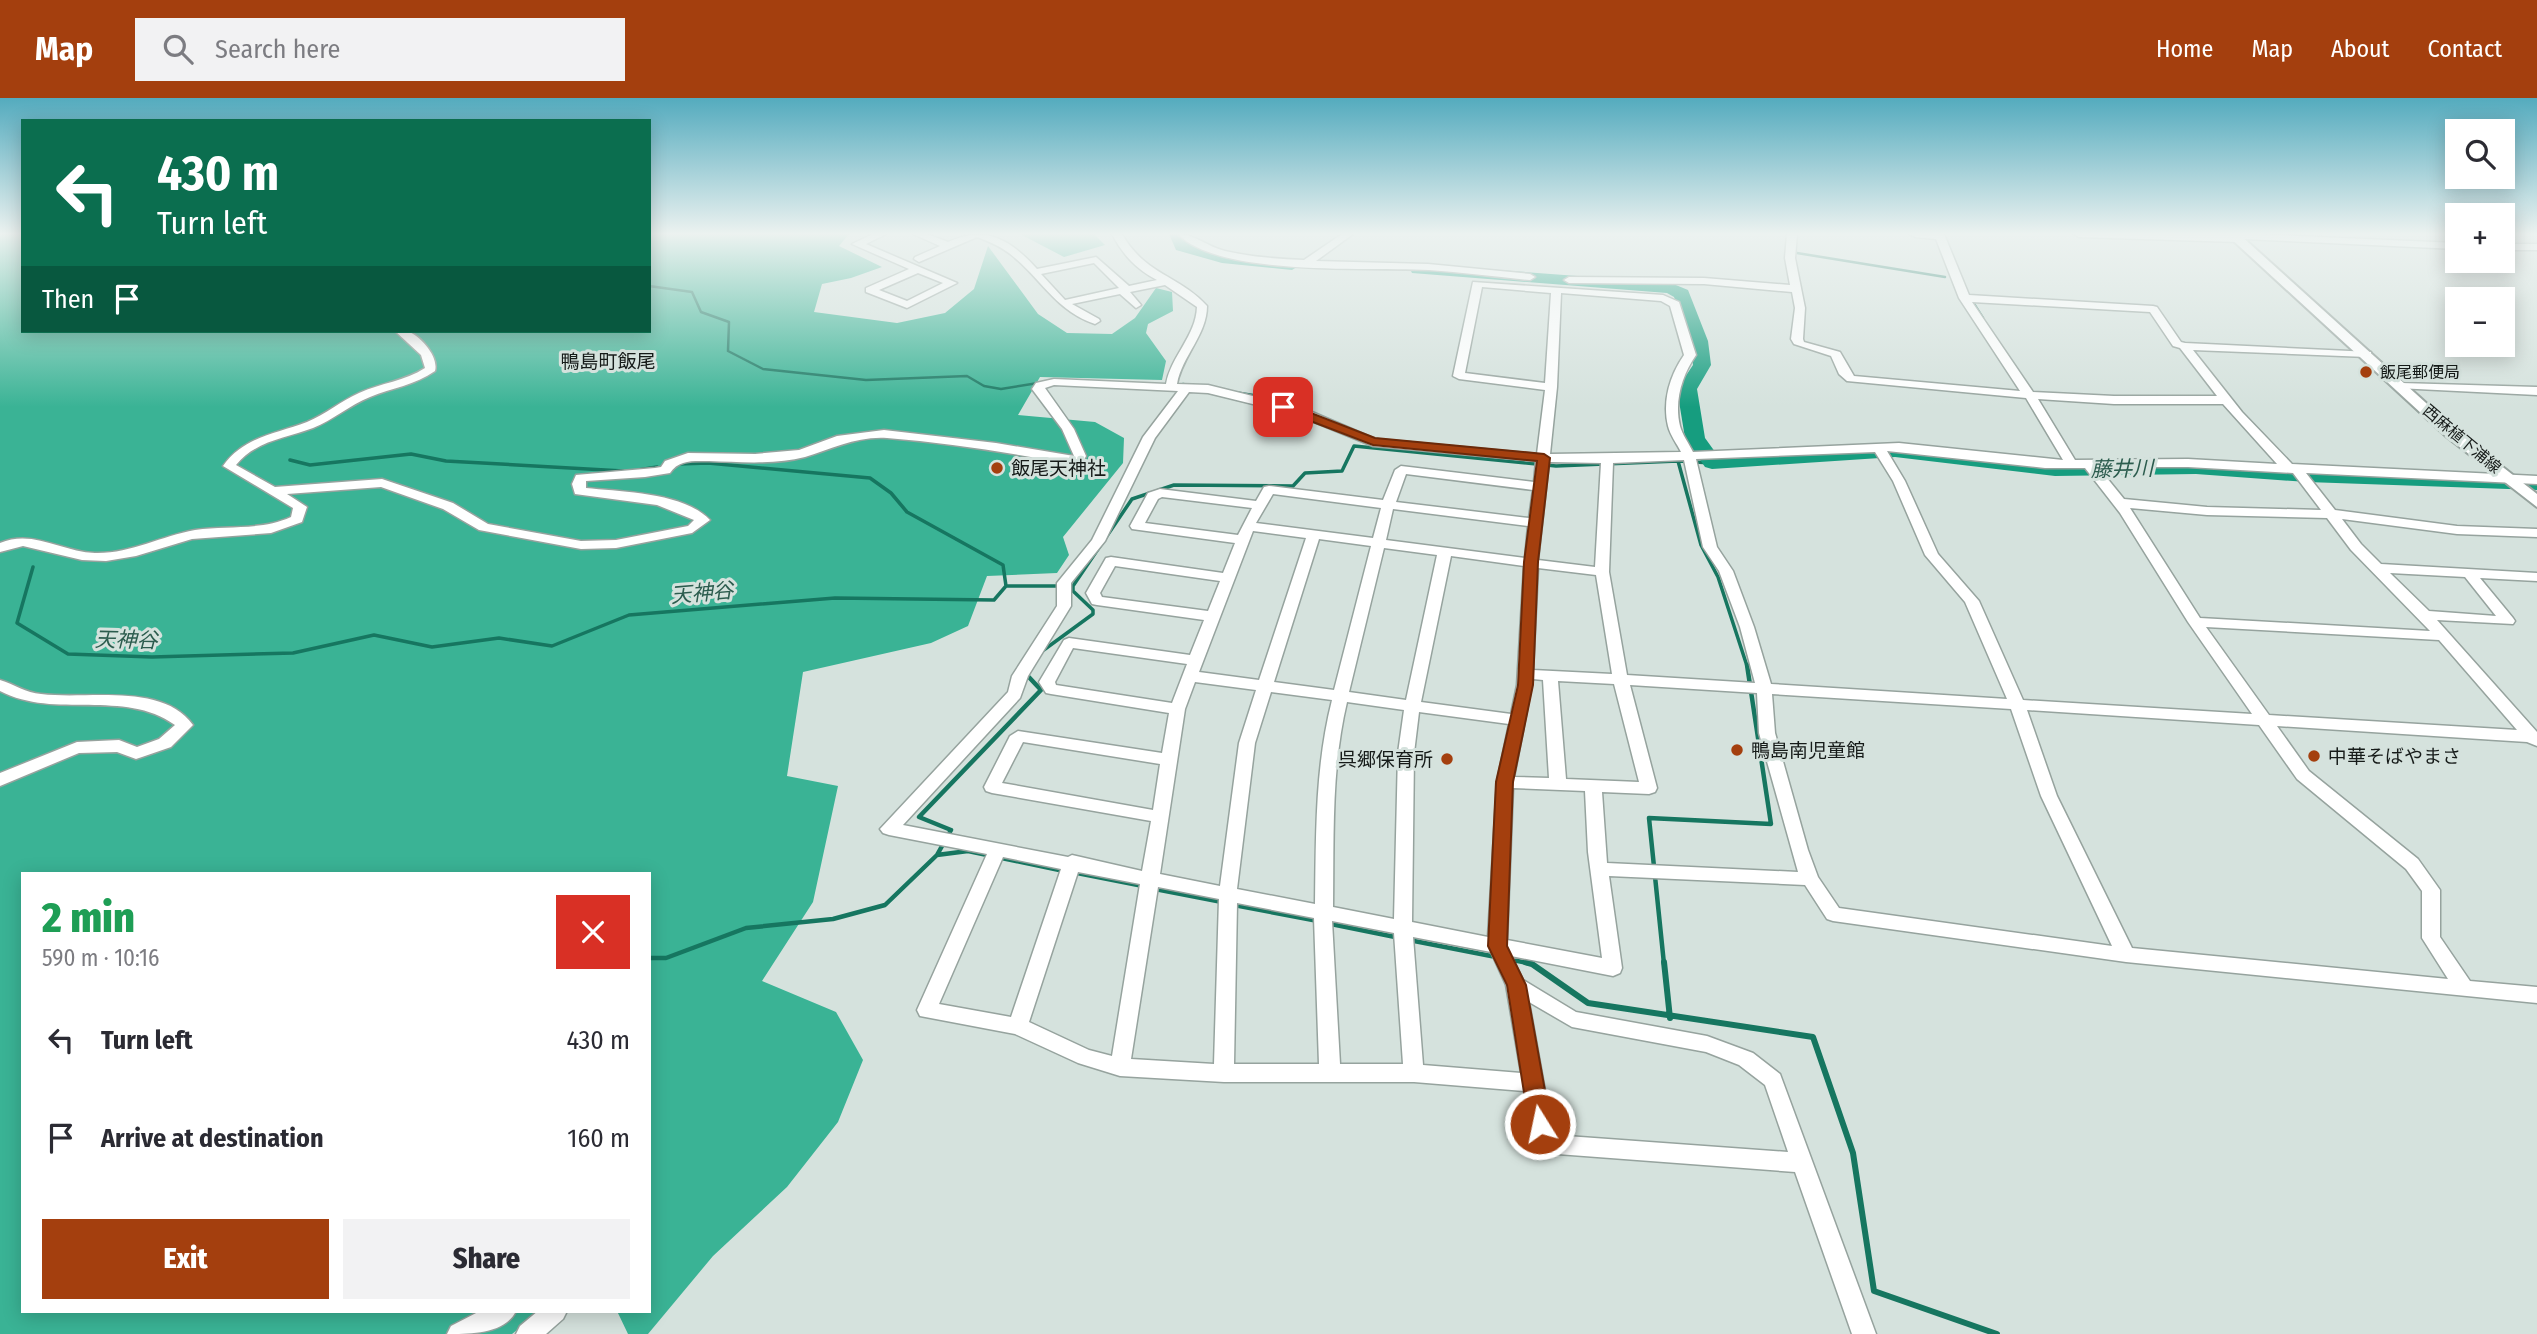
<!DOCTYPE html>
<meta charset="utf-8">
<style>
:root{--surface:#fff;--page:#f2f2f3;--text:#2b2b33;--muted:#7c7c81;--accent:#a43f0e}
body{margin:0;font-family:"Fira Sans Condensed","Noto Sans JP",sans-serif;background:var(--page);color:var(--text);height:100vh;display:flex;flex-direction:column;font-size:26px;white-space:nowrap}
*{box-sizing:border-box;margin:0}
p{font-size:23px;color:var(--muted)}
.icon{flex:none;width:38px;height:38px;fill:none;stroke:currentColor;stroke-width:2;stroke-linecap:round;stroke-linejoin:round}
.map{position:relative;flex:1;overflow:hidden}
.side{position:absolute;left:21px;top:774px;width:630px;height:441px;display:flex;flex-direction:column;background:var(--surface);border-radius:0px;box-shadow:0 4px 18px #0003}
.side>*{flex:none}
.hud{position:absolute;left:21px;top:21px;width:630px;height:214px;border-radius:0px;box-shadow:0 4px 18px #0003;background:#0b6e4f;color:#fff;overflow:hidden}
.fabs{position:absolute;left:2445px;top:21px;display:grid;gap:14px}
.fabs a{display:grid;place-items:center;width:70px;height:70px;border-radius:0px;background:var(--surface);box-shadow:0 4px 18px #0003;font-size:35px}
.pin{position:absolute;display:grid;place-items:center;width:60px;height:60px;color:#fff;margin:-30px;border-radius:14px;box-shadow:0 4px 10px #0006}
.me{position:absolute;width:77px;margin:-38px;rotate:350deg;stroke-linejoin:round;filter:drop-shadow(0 0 5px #0008)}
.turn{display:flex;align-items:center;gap:24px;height:147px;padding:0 21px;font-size:32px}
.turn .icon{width:91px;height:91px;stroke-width:2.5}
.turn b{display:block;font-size:49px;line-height:60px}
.then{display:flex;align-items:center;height:66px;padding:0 21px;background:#0003;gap:14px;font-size:26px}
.round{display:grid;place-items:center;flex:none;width:74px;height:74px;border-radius:0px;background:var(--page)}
.overview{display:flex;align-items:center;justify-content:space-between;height:119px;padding:0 21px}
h1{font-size:42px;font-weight:800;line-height:52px;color:#1e9e55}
.button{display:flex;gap:14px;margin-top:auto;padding:14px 21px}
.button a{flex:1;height:80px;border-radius:0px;background:var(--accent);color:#fff;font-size:28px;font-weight:800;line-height:80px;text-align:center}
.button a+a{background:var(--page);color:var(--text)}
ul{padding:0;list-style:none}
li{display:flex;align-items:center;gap:21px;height:98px;padding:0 21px}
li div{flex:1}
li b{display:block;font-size:26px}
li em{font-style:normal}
header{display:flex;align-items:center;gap:42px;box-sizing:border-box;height:98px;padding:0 35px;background:var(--accent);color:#fff}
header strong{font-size:33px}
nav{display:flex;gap:38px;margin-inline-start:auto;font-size:24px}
.search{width:490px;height:63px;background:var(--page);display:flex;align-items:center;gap:18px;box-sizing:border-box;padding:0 24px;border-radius:0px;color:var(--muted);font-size:26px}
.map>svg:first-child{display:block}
.forest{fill:#3ab395}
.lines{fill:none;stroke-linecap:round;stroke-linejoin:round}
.stream-far3{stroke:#167660;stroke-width:2.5}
.stream-far2{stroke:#167660;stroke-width:3.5}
.stream-far1{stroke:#167660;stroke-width:4.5}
.stream{stroke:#167660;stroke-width:6}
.river{fill:#169d7f;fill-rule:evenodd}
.minor-casing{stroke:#96a39e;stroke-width:3}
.major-casing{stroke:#96a39e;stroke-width:4}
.minor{fill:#fff;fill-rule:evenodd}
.major{fill:#fff;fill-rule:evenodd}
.route{fill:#a43f0e;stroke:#6b2909;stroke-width:2}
.poi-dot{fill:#a43f0e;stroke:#d5e2dd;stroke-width:2.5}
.labels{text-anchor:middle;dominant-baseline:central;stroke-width:6;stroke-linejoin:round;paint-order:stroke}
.far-poi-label{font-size:16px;fill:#161b19;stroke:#d5e2dd;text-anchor:start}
.far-street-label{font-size:16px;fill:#161b19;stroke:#d5e2dd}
.far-quarter-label{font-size:19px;fill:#161b19;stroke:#d5e2dd}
.poi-label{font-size:19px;fill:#161b19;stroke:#d5e2dd;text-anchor:start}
.water-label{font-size:21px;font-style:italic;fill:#2c5c4e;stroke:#d5e2dd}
</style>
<header>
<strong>Map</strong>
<div class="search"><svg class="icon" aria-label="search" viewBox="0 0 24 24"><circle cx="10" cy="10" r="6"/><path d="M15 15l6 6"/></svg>Search here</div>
<nav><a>Home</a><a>Map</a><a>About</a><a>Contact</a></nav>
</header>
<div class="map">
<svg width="2537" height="1236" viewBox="0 0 2537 1236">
<rect width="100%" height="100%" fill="#d5e2dd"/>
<!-- forest -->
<path class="forest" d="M0,136H23V233H649V136H849L839,148L882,169L851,180L822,186L814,214L897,225L945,215L974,191L988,148L1038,216L1067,235L1112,236L1135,220L1156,190L1172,194L1173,213L1148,226L1146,235L1166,263L1162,282L1040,279L1018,317L1095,324L1124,340L1123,365L1063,439L1069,457L1057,475L987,478L968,528L931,545L803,574L787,678L838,688L813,804L762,883L836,914L863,962L838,1024L787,1089L713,1158L648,1236H628L617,1213H649V775H23V1213H541L512,1236H0Z
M1020,136H1094L1105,147L1064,159Z"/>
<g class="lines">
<!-- stream-far3 -->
<path class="stream-far3" d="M1797,155L1945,179
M649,188L692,194L701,214L729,224L728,253L763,271L866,282L967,278L984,288L1001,291L1038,285
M1971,201L1983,220
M1183,286L1266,299L1344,328"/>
<!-- stream-far2 -->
<path class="stream-far2" d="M290,362L310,367L411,356L446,363L623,373
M1678,363L1701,447L1718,479L1747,568
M678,366L708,365L870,380L891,395L907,414L1003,467L1006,488
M638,372L657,369
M1159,392L1174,387L1293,388L1305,375L1342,373L1354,348L1556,368L1678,363L1712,365
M33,469L17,525L68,556L152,559L293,555L374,537L432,549L499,540L552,548L629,517L835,500L994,502L1006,488H1073V493L1093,512V516L1041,554
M1073,488L1132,401L1150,395"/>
<!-- stream-far1 -->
<path class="stream-far1" d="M937,757L951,732L919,719L1041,592L1025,575
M1072,774L1143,788
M1155,791L1222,804
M1234,807L1318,823
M1326,825L1400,840
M1409,842L1496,859
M649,860H666L746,830L833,821L885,807L937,757L968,753L1064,773
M1508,861L1532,866
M1664,866L1649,720L1771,726L1747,567"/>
<!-- stream -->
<path class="stream" d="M1525,864L1532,866L1588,905L1813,939L1853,1055L1874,1193L1997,1236
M1664,864L1670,920"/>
<!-- river -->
<path class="river" d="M1169,136H1185L1189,145L1236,157L1292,162L1300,167L1292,172L1222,165L1176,152Z
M1418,166L1671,185L1688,192L1708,243L1711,267L1697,291L1705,340L1718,358L1895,347L2055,366L2196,364L2307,372L2537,380V392L2307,384L2196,376L2055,378L1895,359L1712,371L1705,369L1685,340L1677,291L1693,267L1690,243L1674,199L1667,195L1412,175L1410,171L1412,167Z"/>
<defs>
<path id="minor" d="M873,136H886L866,146L957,185L907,210L866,194V190L909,171L852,146ZM918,175L943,185L907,203L879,192Z
M913,136H927L948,144C986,127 1010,141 1037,171L1096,159L1129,188L1157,182C1136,171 1123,157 1112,136H1122C1145,177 1179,177 1207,208C1207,237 1182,258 1177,286L1208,287L1305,311L1375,341L1537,356L1545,292L1459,281L1453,278L1473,184L1663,197L1679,204L1696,257C1682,277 1674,303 1680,328C1682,336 1689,346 1693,354L1899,345L2063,362L2026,300L1847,283L1839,276L1831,258L1794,246L1791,241L1795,210L1792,194L1704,186L1569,185L1564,182L1569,179L1704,180L1790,187L1785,160L1787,136H1797L1795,160L1805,210L1803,241L1804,244L1840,254L1854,278L2020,293L1959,200L1936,141L1915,139L1910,136H1944L1969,197L2153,208L2157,209L2181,244L2185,245L2371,254V258L2367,259L2193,252L2242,314L2292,366L2537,378V386L2306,375L2335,412L2457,428L2537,431V439L2457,436L2342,421L2361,446L2381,466L2537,475V483L2480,480L2513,520L2515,523L2513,526L2437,522L2537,634V648L2527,644L2277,628L2309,673L2418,761L2440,792V839L2470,883L2537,889V905L2126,864L1833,823L1827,821L1805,787L1609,778L1622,870L1620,875L1613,878L1511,858L1523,882L1576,914L1707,938L1753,955L1780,976L1876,1236H1852L1795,1074L1544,1055L1537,1053L1533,1046L1524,993L1414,984H1224L1120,978L1078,965L1015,936L920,918L917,912L987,756L889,737L883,735L880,731L1008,594L1012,578L1057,508V485L1092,442L1143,339L1178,293L1054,287L1045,290L1074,331L1086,358L1082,366L1078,367C1015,356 951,345 887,340C857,338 832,351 805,359C775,367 739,364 709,363C695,363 679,361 670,375L645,379L586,383V390C622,394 683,394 710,422L692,435L616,450L581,451L479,432L443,411L381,389L287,396L307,409L302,424L271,435L192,441L136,458L106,463L82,462L23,448L0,454V445C33,431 62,454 95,455C130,456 161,438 195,432C228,427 260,433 291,419L293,410L223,368C244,338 276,336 307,324C326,316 341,303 359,295C381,285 405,283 425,270L421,257L395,233C399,233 403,232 407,233C421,238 439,259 435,273C415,287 392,290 370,299C350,307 333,322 313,330C286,340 255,343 236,367L275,389L382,381L453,405L488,426L581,443L616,442L688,428L694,422L657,407L575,396L572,386L576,377L655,370L661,369L665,363L688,355L755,356L799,352L837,338L884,332L996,345L1074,358L1062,331L1032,291L1036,285L1054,281L1166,286C1171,258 1196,238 1197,209L1165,187L1130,194L1141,207L1136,210L1120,196L1072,206L1099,221L1100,223L1095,226C1058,214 1043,184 1015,160C1004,150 991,144 977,139L919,164L914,161L915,159L940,148ZM1094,165L1119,190L1065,202L1041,176ZM1482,189L1551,195L1545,285L1465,275ZM1561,195L1661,203L1670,208L1684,257C1670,277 1662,303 1668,328C1670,337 1677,346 1681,354L1550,356L1557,289ZM1972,204L2150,214L2173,248L2180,250L2217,298H2114L2033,294ZM1189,294L1208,295L1297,317L1373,348L1536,363L1534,384L1401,368L1395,372L1383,402L1269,388L1264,389L1256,403L1160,391L1148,395L1130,428L1132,431L1235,445L1223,475L1111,459L1106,460L1086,495L1092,506L1097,507L1204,522L1190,557L1069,540L1064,542L1039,584L1046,595L1051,596L1169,615L1162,655L1018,633L1010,638L984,689L986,693L992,695L1151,723L1142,773L1072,757L1068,759L903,727L1020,600L1028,578L1071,508V485L1105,443L1155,340ZM2038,301L2114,306H2223L2277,366L2188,361L2075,362ZM1887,353L2045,370H2085L2120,415L2188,524L2252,616L2023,602L1979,503L1938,456L1905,383ZM1875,354L1893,383L1925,457L1965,504L2007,601L1771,586L1754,529L1733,473L1717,449L1696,361ZM1684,362L1703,449L1719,473L1740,529L1755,585L1627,577L1609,474L1613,365ZM1549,364L1601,365L1595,469L1538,462ZM2098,369H2188L2293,375L2321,412L2207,409L2124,401ZM1406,376L1533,392L1529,420L1396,404ZM1273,396L1381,410L1373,440L1256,425ZM1162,399L1252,410L1238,437L1145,425L1158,401ZM2130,410L2207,417L2327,420L2351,452L2430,533L2200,520ZM1393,411L1528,428L1525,460L1386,442ZM1253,433L1306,440L1259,582L1199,574ZM1319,441L1371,448L1334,592L1274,584ZM1384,450L1437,457L1406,602L1349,594ZM1451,458L1524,468L1517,587L1511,616L1421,604ZM1115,468L1220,483L1208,513L1102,499L1100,495ZM1538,470L1596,477L1612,576L1533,572ZM2390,475L2465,479L2496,518L2429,513ZM2206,529L2439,542L2517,632L2269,617ZM1073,550L1187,566L1172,605L1056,587L1055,584ZM1533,581L1543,582L1549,680L1514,679ZM1558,583L1614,586L1639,684L1566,681ZM1195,584L1256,592L1239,645L1220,788L1160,776L1185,611ZM1630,587L1757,595L1759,635L1798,774L1607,765L1602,694L1649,696L1655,694L1657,690ZM1271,594L1332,602C1315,669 1316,737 1315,806L1237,791L1255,645ZM1772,596L2011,611L2041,698L2112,848L1839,810L1818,779L1808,752L1775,635ZM1347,604L1404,612L1398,655L1394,821L1333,809C1334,740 1331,671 1347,604ZM2027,612L2259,627L2297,681L2406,771L2422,793V840L2448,881L2132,850L2057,698ZM1419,614L1509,626L1497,684L1488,839L1412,824L1414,655ZM1023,644L1160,666L1153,712L1002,685ZM1513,690L1585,693L1588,754L1602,860L1507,842ZM1003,759L1061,771L1011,919L939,906ZM1078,774L1140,786L1112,958L1089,952L1029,924ZM1158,789L1219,801L1214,966L1131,961ZM1237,805L1314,820L1319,966H1234ZM1332,823L1394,835L1403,966H1340ZM1413,839L1491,854L1506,887L1521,975L1423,967ZM1529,904L1572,929L1706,954L1739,967L1765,987L1788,1054L1553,1037Z
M1178,136C1194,136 1208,149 1225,153C1251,159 1278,161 1304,162L1342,136H1353L1316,163L1428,166L1530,176L1535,179L1530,182C1496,179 1462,174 1429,172C1369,169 1219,179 1178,136Z
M2074,136H2254L2457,145V151L2243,141L2238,144L2079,139Z
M2502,146H2537V152H2502Z
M2401,285L2537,289V297L2397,290L2395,288Z
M0,582C14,586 26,595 41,596C87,602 162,584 193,627L171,649L142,659L136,661L117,654L79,655L0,688V675L77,644L119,642L137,649L159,641L175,627C123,590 56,622 0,593Z
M480,1213H516C505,1236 470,1236 447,1236L451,1228Z
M538,1213H567L563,1221L546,1236H516L520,1228Z"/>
<path id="major" d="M2226,136H2239L2457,333L2537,396V409L2447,339Z"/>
</defs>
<!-- minor casing -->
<use href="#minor" class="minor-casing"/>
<!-- major casing -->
<use href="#major" class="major-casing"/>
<!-- minor -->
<use href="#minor" class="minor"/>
<!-- major -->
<use href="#major" class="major"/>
</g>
<!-- sky -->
<linearGradient id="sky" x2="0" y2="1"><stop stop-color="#54abbe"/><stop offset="0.44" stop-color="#ecf2f0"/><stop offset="1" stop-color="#ecf2f0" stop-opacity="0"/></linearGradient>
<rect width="2537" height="309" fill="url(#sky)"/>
<!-- route -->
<path class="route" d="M1279,306H1288L1375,340L1544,356L1550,360L1538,464L1533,587L1513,684L1507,848L1526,887L1551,1026L1547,1032L1540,1035L1533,1032L1529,1026L1507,887L1488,848L1496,684L1518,587L1524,464L1537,363L1373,347L1279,311Z"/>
<!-- markers -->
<g class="poi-dot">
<circle cx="2366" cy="274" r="7"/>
<circle cx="997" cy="370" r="7"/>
<circle cx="1737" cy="652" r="7"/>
<circle cx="2314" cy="658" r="7"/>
<circle cx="1447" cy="661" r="7"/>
</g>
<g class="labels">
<!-- far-poi labels -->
<g class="far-poi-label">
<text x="2380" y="274">飯尾郵便局</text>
</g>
<!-- far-street labels -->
<g class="far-street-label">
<text transform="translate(2462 341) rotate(40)">西麻植下浦線</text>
</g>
<!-- far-quarter labels -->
<g class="far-quarter-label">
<text x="608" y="263">鴨島町飯尾</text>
</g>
<!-- poi labels -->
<g class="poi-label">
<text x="1011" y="370">飯尾天神社</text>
<text x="1751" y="652">鴨島南児童館</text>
<text x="2328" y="658">中華そばやまさ</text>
<text x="1433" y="661" text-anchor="end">呉郷保育所</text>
</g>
<!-- water labels -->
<g class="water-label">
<text transform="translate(2122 371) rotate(-1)">藤井川</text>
<text transform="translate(702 495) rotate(-5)">天神谷</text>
<text transform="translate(126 542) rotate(1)">天神谷</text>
</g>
</g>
</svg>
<div class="fabs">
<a><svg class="icon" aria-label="search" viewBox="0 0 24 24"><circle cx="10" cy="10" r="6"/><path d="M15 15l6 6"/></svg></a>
<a>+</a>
<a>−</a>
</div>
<div class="pin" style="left:1283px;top:309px;background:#d93025"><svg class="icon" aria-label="arrive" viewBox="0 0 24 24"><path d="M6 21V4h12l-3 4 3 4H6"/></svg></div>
<svg class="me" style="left:1540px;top:1026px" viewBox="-20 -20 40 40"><circle r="17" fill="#a43f0e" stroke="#fff" stroke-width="3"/><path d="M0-11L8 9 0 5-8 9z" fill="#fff"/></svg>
<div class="hud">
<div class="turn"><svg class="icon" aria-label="left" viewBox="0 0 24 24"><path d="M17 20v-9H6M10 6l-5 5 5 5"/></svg><div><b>430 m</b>Turn left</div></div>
<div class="then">Then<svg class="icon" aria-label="arrive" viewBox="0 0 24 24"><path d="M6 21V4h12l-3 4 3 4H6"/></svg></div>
</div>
<section class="side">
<div class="overview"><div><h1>2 min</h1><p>590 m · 10:16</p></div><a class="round" style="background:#d93025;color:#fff"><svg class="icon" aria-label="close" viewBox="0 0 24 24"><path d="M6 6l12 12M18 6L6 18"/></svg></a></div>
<ul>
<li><svg class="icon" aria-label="left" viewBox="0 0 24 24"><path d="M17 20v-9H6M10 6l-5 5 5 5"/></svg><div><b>Turn left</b></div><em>430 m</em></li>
<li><svg class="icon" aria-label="arrive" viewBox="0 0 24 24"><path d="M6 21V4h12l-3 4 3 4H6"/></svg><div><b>Arrive at destination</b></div><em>160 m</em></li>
</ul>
<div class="button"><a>Exit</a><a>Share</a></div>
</section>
</div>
